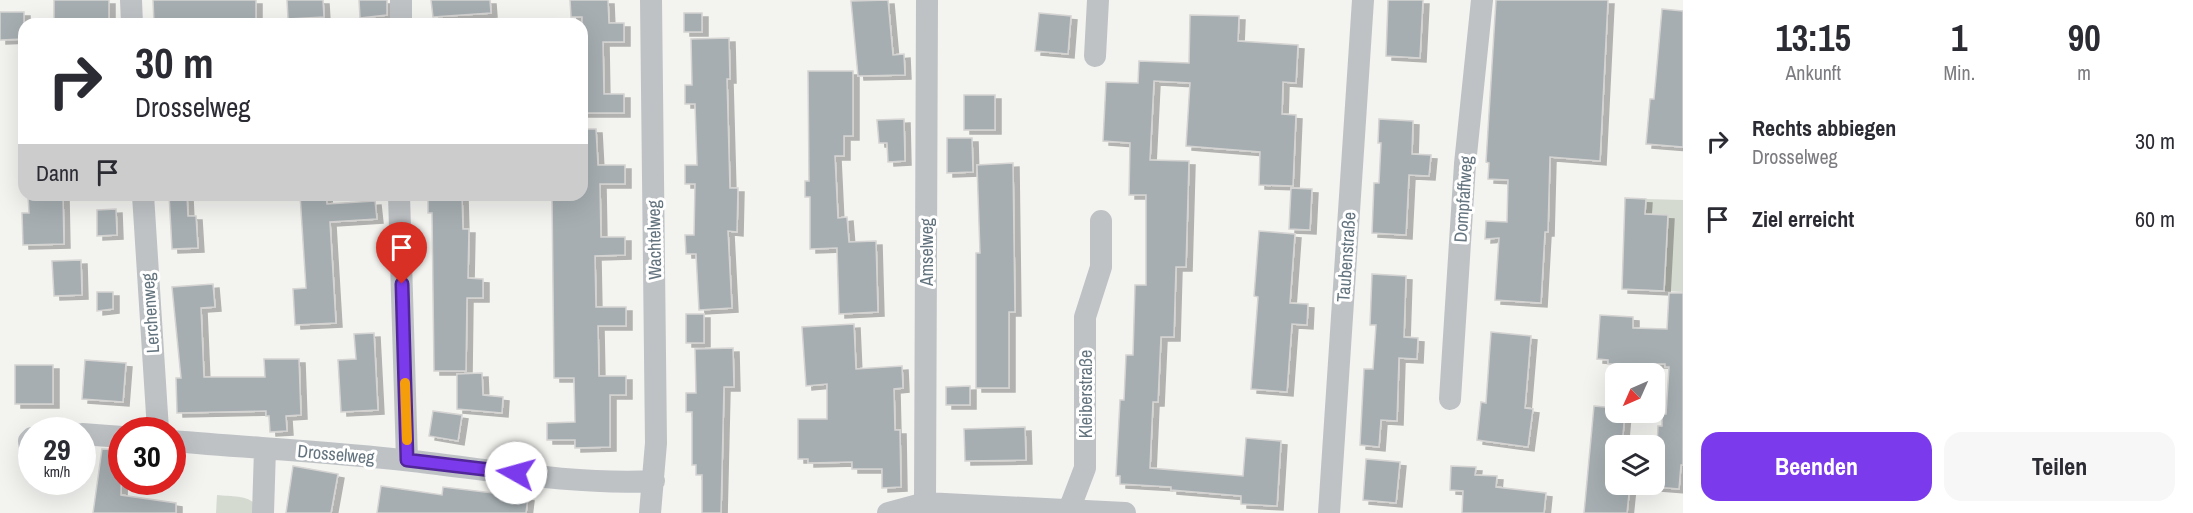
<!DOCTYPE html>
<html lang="de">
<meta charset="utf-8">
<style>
:root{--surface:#fff;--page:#f7f7f7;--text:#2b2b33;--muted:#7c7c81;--accent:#7c3aed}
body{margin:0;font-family:"Archivo Narrow",sans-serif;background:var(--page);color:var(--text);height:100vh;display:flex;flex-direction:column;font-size:22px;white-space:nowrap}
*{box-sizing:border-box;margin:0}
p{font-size:20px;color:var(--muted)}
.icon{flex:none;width:33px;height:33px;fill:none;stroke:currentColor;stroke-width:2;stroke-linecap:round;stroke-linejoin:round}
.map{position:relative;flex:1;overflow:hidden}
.drawer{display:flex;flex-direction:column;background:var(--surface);width:510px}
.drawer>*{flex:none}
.banner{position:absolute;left:18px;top:18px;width:570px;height:183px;border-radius:18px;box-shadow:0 6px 24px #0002;background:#fff;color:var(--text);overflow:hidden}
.needle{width:39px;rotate:225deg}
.tools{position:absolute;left:1605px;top:363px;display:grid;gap:12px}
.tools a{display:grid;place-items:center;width:60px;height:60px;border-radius:12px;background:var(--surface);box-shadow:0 6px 24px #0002;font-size:30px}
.speed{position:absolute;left:18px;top:417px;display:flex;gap:12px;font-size:30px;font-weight:700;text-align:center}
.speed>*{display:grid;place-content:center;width:78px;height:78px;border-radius:50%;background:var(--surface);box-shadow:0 6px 24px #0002;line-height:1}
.speed small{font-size:15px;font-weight:400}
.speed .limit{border:9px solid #d22;background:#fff;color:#111}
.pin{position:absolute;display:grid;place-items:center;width:51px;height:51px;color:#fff;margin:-62px -26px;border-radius:50% 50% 50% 0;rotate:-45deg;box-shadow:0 0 6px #0007}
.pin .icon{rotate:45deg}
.me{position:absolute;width:66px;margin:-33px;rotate:277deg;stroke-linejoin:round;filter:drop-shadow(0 0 4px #0008)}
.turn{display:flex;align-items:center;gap:21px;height:126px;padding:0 18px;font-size:27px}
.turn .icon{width:78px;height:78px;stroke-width:2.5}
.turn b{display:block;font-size:42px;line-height:51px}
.then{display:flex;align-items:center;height:57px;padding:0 18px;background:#0003;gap:12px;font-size:22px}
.eta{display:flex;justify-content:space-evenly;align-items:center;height:102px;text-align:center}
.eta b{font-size:36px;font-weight:700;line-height:42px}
.cta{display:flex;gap:12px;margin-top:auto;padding:12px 18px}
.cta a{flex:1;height:69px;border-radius:18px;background:var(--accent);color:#fff;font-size:24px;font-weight:700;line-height:69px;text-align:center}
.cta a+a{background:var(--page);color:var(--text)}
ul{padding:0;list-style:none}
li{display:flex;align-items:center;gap:18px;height:78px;padding:0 18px}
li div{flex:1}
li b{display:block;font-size:22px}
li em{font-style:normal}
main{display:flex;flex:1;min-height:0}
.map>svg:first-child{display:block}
.green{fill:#d5dad1}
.building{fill:#a6aeb2;stroke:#d5d4d2;stroke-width:1.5;filter:url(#shadow)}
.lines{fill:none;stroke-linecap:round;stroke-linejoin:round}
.minor{stroke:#bec2c5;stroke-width:22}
.route-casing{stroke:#51269a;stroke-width:15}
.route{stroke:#7c3aed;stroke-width:10}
.slow{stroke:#f59e0b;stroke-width:10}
.labels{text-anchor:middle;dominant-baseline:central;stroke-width:6;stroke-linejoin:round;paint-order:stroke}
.street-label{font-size:18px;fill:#64747f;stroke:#fff}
</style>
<main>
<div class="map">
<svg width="1683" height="513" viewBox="0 0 1683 513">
<defs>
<filter id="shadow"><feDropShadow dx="6" dy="4" stdDeviation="0" flood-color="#0004"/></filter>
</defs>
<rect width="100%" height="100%" fill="#f3f3f0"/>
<!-- green -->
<path class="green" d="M1646,199L1683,200V292L1664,291L1668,215L1645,214Z
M217,495C234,497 255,494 260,513H216Z"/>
<!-- building -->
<path class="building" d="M54,0H109V24H54Z
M153,0H256V23L154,24Z
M287,0H323L324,17L288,19Z
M359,0H387V15L360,18Z
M431,0H490L491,13L433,17Z
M570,0H608L609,23H624V42H603L604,94H624V113H582V17H571Z
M888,0L893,55L904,54L905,75L858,76L851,1Z
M1388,0H1423L1420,58L1386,56Z
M1496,0H1608L1600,161L1550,157L1548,232H1545L1541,303L1495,300L1499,238L1485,239L1486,221L1507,222L1508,180L1488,179L1489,163L1486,162Z
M1662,9L1683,11V147L1646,144L1650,99H1654Z
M0,12H24V39L0,40Z
M684,13H702V32H684Z
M1039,13L1071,16L1068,54L1035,51Z
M1190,15L1239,16L1238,41L1298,45L1296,83L1283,82L1282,114L1296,115L1293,186L1259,185L1260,152L1186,146L1190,83L1154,81L1150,160L1189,161L1186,267H1176L1174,337H1161L1158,402H1153L1150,468L1243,476L1246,438L1281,441L1277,506L1241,504V496L1171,490V487L1120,484V476H1116L1120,400H1124L1126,355H1133L1135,285H1146V195H1129L1130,143L1103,141L1106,82L1138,83L1139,61L1189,63Z
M729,38L730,79H727L730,188H738L737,232L728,231L732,308L699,310L696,254H686L685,235H694L695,184H685V165H697L695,104H685V85H692L691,39Z
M808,71H853V136H844V156H835L838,218L847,217L849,242L876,241L878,312L839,314L837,248L810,249V197H805V181H809Z
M964,95H995V130H964Z
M904,119L905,161L888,162L887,143H879L877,120Z
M1379,119L1413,121L1412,154L1431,155L1429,176L1409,175L1406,235L1372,233L1374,183H1379L1381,143H1378Z
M582,129H596L598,165H625V184H600L601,237H625V255L595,256L596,307H626V326H598L599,376H626V395H610V447L575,448V440H547V423L575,422L574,378H554L552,195H582Z
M947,138H972L973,172L947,173Z
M1013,163L1015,312H1009V388H976V253H980L977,165Z
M1291,188L1312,189L1310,230L1289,229Z
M28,195H63L64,244L23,245L22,213H29Z
M169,195H187L188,216H196L198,248L172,249Z
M300,195H326L327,204L375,201L377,219L330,222L336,323L295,325L293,289L306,288Z
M428,195H462L463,229H469L468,278L483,279V298H467L466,371H434L432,213H428Z
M1625,198L1646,199L1645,214L1668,215L1664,291L1622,289Z
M116,209L117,235L97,236V210Z
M1259,231L1295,234L1290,303L1308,304L1307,325L1292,324L1287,392L1251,389L1258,297L1254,296Z
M81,260L82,295L54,296L52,261Z
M1372,274L1406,276L1404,337L1418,338L1417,359L1399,358L1397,421L1381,420L1379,447L1360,445L1364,369H1373L1376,325H1370Z
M213,284L215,307L201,308L204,377H265L264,359H299L301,415L286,416L287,431L270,432L269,416H266V411L177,413L176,378H181L172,287Z
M97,292H113V309L97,311Z
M1669,293H1683V465H1681L1679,489L1655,487L1658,426H1662V414H1666L1669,367H1665V364H1608V360L1597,359L1600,315L1633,317V328L1667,329Z
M686,314H704V343H686Z
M854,324L856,369L902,366L903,388L894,389L895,430H900L901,487L882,488V469H852V462L808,463V459H798V419H827V384L806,386L802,327Z
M1491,332L1531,336L1525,408L1533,409L1528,447L1477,440L1481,402L1486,403Z
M374,333L378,410L341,412L338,360L356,359L354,334Z
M733,348L734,387H724L721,513H702V475H696V465H692V412H686V393H696L695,349Z
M85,360L126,363L123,402L82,399Z
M15,365H53V404H15Z
M482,373L483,395L503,397L502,413L457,409V374Z
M970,386V405H946V387Z
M1594,406L1616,408V412H1625L1622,446H1616V484H1630L1627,513H1584Z
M433,411L462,415L458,441L429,436Z
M1025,427L1026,460L965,461L964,429Z
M102,449L122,450L121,495L176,503V513H93Z
M1366,459L1400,462L1396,503L1363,500Z
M293,466L338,474L331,513H286Z
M1451,466L1476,467L1475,475L1497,476L1496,487L1546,493L1544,513H1462L1463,491L1450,490Z
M381,486L442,495L443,487L528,497L526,513H377Z"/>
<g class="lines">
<!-- minor -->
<path class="minor" d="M131,0L132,24
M401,24V0
M1095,56L1098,0
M143,195L158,430
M399,195L407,460
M1450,399L1465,164L1482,0
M82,434L122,437
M32,438L29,441L32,463
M172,441C253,448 333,452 413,461C492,470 574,485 654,481
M925,503L927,0
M1069,510L1085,468V317L1101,267V221
M263,513L265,449
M650,513L656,443L651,0
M888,513L925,503L1125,513
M1329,513L1363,0"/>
</g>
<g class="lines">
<defs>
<path id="route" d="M402,284L407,460L516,473"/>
</defs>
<!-- route casing -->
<use href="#route" class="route-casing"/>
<!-- route -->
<use href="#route" class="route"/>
<!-- slow -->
<path class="slow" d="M405,383L407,440"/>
</g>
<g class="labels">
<!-- street labels -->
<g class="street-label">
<text transform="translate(1463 199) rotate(-86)">Dompfaffweg</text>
<text transform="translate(654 240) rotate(-91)">Wachtelweg</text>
<text transform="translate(926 252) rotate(-90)">Amselweg</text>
<text transform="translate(1346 257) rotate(-86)">Taubenstraße</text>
<text transform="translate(150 313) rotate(-94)">Lerchenweg</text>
<text transform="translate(1085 394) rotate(-90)">Kleiberstraße</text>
<text transform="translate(336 454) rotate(5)">Drosselweg</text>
</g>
</g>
</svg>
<div class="tools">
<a><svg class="needle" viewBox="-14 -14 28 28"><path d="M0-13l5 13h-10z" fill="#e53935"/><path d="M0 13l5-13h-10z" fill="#7c7c81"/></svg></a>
<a><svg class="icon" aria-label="layers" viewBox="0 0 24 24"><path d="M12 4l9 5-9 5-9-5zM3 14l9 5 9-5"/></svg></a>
</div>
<div class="speed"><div>29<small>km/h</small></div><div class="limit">30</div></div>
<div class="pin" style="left:402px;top:284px;background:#d93025"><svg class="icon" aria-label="arrive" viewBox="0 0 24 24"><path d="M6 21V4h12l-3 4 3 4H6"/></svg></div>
<svg class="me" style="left:516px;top:473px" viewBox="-20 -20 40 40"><circle r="19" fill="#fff"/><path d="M0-13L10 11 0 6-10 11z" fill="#7c3aed"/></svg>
<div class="banner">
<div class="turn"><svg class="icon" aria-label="right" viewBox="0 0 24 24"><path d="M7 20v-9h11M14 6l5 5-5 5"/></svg><div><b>30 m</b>Drosselweg</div></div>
<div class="then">Dann<svg class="icon" aria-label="arrive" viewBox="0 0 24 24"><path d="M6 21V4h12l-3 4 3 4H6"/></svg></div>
</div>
</div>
<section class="drawer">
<div class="eta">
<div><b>13:15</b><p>Ankunft</p></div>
<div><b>1</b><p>Min.</p></div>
<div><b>90</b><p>m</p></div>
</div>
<ul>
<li><svg class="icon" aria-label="right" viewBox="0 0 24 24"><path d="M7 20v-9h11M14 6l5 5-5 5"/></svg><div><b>Rechts abbiegen</b><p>Drosselweg</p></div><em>30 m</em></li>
<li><svg class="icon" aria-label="arrive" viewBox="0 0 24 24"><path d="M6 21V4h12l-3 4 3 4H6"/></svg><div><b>Ziel erreicht</b></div><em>60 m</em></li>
</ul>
<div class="cta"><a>Beenden</a><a>Teilen</a></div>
</section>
</main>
